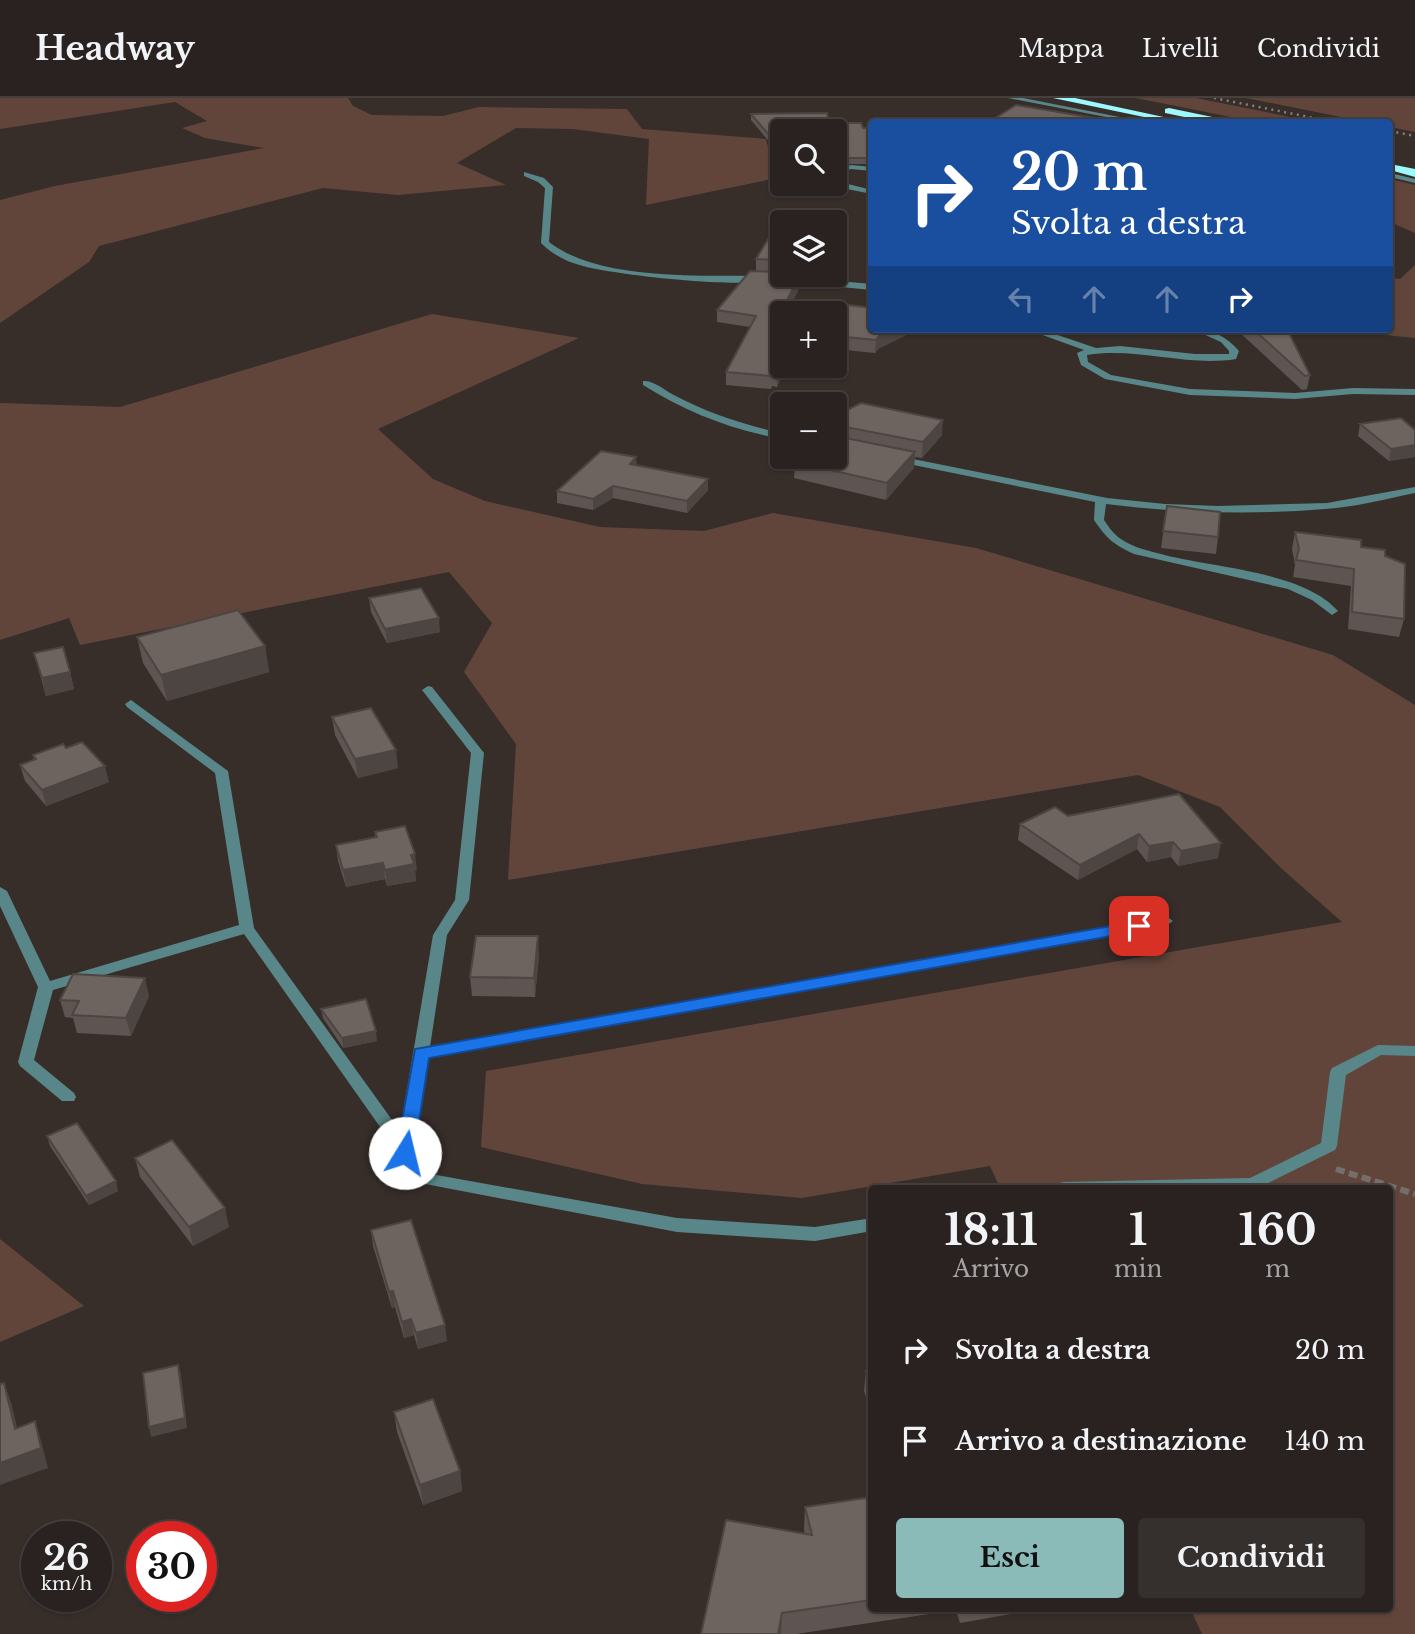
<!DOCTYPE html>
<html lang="it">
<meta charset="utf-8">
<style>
:root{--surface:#292220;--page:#352f2d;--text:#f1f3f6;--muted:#a5a4a5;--line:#453f3e;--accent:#8bbbb9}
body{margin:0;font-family:"Libre Baskerville",serif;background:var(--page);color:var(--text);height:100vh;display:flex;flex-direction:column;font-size:26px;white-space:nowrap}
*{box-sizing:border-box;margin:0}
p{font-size:23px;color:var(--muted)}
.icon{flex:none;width:38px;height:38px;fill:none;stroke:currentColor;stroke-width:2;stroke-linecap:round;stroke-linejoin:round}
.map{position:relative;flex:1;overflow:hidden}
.details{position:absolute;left:868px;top:1087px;width:525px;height:427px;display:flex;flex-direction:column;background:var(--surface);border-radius:7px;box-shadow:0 2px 5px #0004,0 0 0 2px var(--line)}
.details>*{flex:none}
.hud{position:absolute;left:868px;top:21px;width:525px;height:214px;border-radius:7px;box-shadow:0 2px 5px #0004,0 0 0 2px var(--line);background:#1a4fa0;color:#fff;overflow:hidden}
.buttons{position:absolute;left:770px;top:21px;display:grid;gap:14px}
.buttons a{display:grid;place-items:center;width:77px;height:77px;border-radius:7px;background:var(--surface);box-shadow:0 2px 5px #0004,0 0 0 2px var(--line);font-size:35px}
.speed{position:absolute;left:21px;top:1423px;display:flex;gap:14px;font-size:35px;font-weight:700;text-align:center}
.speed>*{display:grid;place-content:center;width:91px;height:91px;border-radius:50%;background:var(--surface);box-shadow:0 2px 5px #0004,0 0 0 2px var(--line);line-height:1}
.speed small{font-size:18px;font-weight:400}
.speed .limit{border:10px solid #d22;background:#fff;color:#111}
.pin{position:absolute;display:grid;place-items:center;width:60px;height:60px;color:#fff;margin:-30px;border-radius:14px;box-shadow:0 4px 10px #0006}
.me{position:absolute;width:77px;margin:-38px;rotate:9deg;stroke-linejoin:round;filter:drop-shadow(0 0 5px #0008)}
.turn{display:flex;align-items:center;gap:24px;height:147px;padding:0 28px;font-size:32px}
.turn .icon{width:91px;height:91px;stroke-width:2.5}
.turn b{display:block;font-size:49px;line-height:60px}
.lanes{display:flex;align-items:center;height:66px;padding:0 28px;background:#0003;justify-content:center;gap:35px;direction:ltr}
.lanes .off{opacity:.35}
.eta{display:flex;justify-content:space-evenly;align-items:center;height:119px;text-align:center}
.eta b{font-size:42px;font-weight:800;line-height:49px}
.cta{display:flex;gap:14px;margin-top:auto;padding:14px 28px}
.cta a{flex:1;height:80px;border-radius:7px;background:var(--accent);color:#111;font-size:28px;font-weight:800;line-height:80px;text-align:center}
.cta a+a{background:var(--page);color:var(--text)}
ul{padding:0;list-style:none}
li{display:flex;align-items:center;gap:21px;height:91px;padding:0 28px}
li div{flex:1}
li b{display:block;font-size:26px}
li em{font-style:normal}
header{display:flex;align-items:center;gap:42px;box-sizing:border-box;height:98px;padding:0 35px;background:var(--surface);border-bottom:2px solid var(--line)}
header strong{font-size:33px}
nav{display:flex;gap:38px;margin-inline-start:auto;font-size:24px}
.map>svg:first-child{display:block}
.green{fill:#61453b}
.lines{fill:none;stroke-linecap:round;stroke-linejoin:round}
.path{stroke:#766e6a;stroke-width:6;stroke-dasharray:9 4.5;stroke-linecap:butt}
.street{fill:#598688;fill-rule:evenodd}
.highway{fill:#9ef9fe;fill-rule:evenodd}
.rail{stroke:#867f7c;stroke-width:2.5;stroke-dasharray:2 4.5;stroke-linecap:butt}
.wall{fill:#5e5552}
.shaded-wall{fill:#4c4542}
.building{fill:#6d635f;stroke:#4c4542;stroke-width:2}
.route{fill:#1a73e8;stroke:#114b97;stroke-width:2}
</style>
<header>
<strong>Headway</strong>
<nav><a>Mappa</a><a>Livelli</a><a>Condividi</a></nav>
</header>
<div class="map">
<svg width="1415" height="1536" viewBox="0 0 1415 1536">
<rect width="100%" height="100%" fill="#372e2a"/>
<!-- green -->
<path class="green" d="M0,0H348L353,8L372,17L443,18L479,9L627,11L642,31L766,41L773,67L782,68V79L646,107L649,41L573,31L516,30L457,65L506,87L398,97L323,90L99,148L89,164L0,225V102L55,88L264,50L205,40L182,30L207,23L175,4L0,31Z
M1136,0H1196L1315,24H1256Z
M1246,0H1415V34L1390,29V24H1366Z
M1390,81L1415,87V135L1390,124Z
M1415,167V240L1325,231H1390V180L1400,181Z
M432,216L579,240L378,331L433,381L485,403L600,429L704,433L773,415L976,450L1333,557L1415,607V1536H1202L1190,1510H1390V1090H1000L990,1068L802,1100L642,1086L481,1049L486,973L1342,824L1281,770L1220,709L1138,677L508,782L516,646L464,574L492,525L449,474L80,547L69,520L0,542V305L120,309Z
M0,1141L84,1208L0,1244Z"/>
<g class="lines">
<!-- path -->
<path class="path" d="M1336,1071L1415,1096"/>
<!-- street -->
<path class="street" d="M1008,0H1023L1145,24H1132Z
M851,67L872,69V73L851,71L835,75V71Z
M524,74L544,80L553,89L549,144C599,183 700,177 762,178L766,181C748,192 609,176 583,168C567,164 553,157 541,145L545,90L538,84L524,78Z
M1390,75L1415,81V85L1390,79Z
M835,80L848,86L872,92V96L842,90L835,85Z
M782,178L872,186V192L779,183V179Z
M1026,231H1040L1096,250L1120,248L1195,256H1229V253L1221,244L1192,231C1212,231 1226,238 1239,253L1236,261C1187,269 1137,249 1087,257L1088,264L1111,277L1190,291L1295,295L1353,290L1415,291V297L1353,296L1295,301L1190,297L1105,281L1081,267L1077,255L1084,252Z
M643,283C653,282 663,291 672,296C707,315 744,327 782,335V341C732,332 686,314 643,287Z
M898,358L1107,400L1165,406L1218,408L1327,405L1415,389V395C1386,401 1355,409 1325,411C1253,417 1178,415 1106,406L1104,422C1108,428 1112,434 1118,439C1128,447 1144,452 1157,455C1209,470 1302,472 1338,513L1332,517L1312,502L1288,491L1134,456C1113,446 1107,441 1094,422L1095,404L894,363L893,361Z
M428,588L432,589L484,655L469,802L447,837L430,949L1166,818L1173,823L1166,828L428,960L414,1051L431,1076L677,1120L815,1129L872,1120V1133L815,1143L677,1134L420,1085L402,1060L399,1059L397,1053L244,836L53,892L34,962L74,995L76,999L74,1003H62L20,968L18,964L38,889L0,808V789L7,793L50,883L239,827L215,675L127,609L125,606L131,602L228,673L254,830L400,1033L433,837L455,802L471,655L422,592Z
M1378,947L1415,948V958L1381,957L1346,977L1337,1048L1335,1052L1258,1090H1055L1057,1086L1063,1084L1250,1080L1321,1045L1330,974L1332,970Z"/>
<!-- highway -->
<path class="highway" d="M1053,0H1075L1187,24H1168Z
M1169,10L1222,21L1227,24H1209L1165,15V11Z
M1390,66L1415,71V79L1390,72Z"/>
<!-- rail -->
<path class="rail" d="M1214,0L1334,24
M1390,33L1415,38"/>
</g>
<!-- wall -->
<path class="wall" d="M751,16L828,21L836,25L863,30L872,29V66H843L835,65V33H782V59L751,22Z
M870,137H872V178L869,148Z
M770,138L782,139V177H802L801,186L792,205L838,211L841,206L872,210V231H918L878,251L875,255L835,251V215H782V268H795L789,278L782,277L777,289L772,288L771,291L726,287V274L750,229L717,224V212L750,173H756V161Z
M1237,231H1287L1310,277L1307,291L1302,292L1238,233Z
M835,322L942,337L922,360L915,359L914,370L886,402L794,380L795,364L835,359Z
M1360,326L1415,332V359L1389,363L1358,338Z
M637,367L708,392L687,415L613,400L593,412L557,405V393Z
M1167,408L1218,439L1216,456L1161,450Z
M1295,434L1361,449L1385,458L1404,521L1399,539L1348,531L1351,488L1293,479L1295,467L1292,451Z
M369,500L440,534L387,545L371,514Z
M137,539L265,548L269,574L167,603L143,565Z
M34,555L70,574L74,591L46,598Z
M332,619L398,670L358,680L335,637Z
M66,650L109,684L46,708L25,683L20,667L34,662L33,657Z
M1179,696L1218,760L1178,768L1171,759L1147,764L1137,751L1078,782L1018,742L1020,726Z
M375,734L417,773H415L416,783L387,788L385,781L346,789L338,763L336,747L375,739Z
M539,857L535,899L472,898L470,879Z
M149,898L131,938L77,935L73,920L65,919L60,902Z
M321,911L377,943L343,950L323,920Z
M47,1038L118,1093L89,1107L50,1048Z
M135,1060L229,1129L193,1148L140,1079Z
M371,1132L447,1243L418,1251L414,1237L404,1240L395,1209L392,1210L373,1148Z
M872,1272V1318L864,1293L866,1273Z
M394,1314L460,1373L462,1393L423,1407L397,1334Z
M872,1399V1510H1044L960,1525L956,1512L796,1536H701L805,1436L804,1432L805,1409Z"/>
<!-- shaded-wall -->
<path class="shaded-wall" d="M868,92H872V102L867,103Z
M800,177H802L801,186L787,215L786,204Z
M893,231H918L878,251L875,255L876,242L879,238Z
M782,265V277L777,289V276Z
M789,268H795L789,278Z
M943,322L942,337L922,360L923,344Z
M1415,347V359L1389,363L1391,351Z
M915,354L914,370L886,402L887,385Z
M636,359L637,370L630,366Z
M708,381V392L687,415V403Z
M613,388V400L593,412V401Z
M439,520L440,534L387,545L385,531Z
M265,548L269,574L167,603L161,577Z
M70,574L74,591L46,598L42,580Z
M396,652L398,670L358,680L355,661Z
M105,668L109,684L46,708L42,692Z
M1139,736L1137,751L1078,782L1080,767Z
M1173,744L1171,759L1147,764L1149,748Z
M1221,745L1218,760L1178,768L1181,753Z
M415,756L417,773H415L416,783L387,788L385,772L411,757Z
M383,765L385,781L346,789L343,772Z
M538,838L539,857L535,899L534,880Z
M145,880L149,898L131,938L126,920Z
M376,933L377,943L343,950L342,940Z
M116,1083L118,1093L89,1107L86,1098Z
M225,1110L229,1129L193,1148L189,1129Z
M393,1193L395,1209L392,1210L389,1194Z
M411,1221L414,1237L404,1240L402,1224Z
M445,1227L447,1243L418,1251L416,1235Z
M178,1267L181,1277L187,1330L151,1339L149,1329Z
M4,1285L11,1304L22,1350L15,1331Z
M35,1323L41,1343L48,1370L0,1387V1365Z
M460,1373L462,1393L423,1407L420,1387Z
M782,1515L781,1536H778Z"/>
<!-- building -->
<path class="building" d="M1016,7L1095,20V24H989Z
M827,15L828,21L835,20L836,25H861L863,30L872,29V60H843L835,59V33H782V52L751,16Z
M870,137H872V167H871Z
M770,138L782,139V162L756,161Z
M750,173L782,174V177H800L786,204L838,211L841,206L872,210V231H893L879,238L876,242L835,238V215H782V265L777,276L772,275L771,278L726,274L756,218L717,212Z
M1253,231H1287L1310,277L1305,278Z
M861,305L943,322L923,344L835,327V322L841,315Z
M1401,320L1415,332V347L1391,351L1360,326Z
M835,334V338L915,354L887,385L795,364L800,359H835Z
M601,353L636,359L630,366L708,381L687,403L613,388L593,401L557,393Z
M1167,408L1220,414L1218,439L1163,433Z
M1295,434L1361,442V449L1385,452V458L1405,466L1404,521L1352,514L1354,471L1296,462L1299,451Z
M421,490L439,520L385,531L369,500Z
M238,512L265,548L161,577L137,539Z
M63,549L70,574L42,580L34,555Z
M371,610L396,652L355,661L332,619Z
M82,644L105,668L42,692L20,667L36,661L33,657L63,646L66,650Z
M1179,696L1221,745L1181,753L1173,744L1149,748L1139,736L1080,767L1020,726L1055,709L1068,718Z
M405,728L415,756L411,757L414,766L385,772L383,765L343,772L336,747L377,739L375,734Z
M476,838H538L534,880L470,879Z
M73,876L145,880L126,920L72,917L79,903L60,902Z
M366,901L376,933L342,940L321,911Z
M77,1025L116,1083L86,1098L47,1038Z
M172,1042L225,1110L189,1129L135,1060Z
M411,1122L445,1227L416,1235L411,1221L402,1224L393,1193L389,1194L371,1132Z
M178,1267L185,1320L149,1329L143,1275Z
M872,1272V1293L866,1273Z
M4,1285L15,1331L35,1323L41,1350L0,1365V1286Z
M433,1301L460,1373L420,1387L394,1314Z
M872,1399V1502L782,1515L778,1536H701L726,1422L812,1437L805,1409Z"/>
<!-- route -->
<path class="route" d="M1139,823L1148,828L1145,832L429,960L414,1055L412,1060H398L396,1055L415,951Z"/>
</svg>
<div class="buttons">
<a><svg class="icon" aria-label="search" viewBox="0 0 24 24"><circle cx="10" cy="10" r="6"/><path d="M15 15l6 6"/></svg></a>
<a><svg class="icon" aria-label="layers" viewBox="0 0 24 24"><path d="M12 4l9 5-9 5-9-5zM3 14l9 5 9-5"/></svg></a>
<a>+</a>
<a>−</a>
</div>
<div class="speed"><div>26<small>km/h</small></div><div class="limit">30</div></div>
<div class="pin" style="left:1139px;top:828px;background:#d93025"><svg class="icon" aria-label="arrive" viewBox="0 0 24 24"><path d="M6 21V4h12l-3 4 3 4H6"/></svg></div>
<svg class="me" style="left:405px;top:1055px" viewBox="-20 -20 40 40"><circle r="19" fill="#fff"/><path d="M0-13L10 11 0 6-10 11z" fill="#1a73e8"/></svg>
<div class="hud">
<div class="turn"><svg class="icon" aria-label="right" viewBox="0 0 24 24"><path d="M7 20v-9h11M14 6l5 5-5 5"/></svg><div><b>20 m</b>Svolta a destra</div></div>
<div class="lanes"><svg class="icon off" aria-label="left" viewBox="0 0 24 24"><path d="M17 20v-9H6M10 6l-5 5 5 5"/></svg><svg class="icon off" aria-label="ahead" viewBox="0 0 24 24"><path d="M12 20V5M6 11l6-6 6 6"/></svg><svg class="icon off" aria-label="ahead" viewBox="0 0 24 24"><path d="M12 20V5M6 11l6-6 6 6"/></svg><svg class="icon" aria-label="right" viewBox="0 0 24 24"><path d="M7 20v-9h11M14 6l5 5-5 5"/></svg></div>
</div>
<section class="details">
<div class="eta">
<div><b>18:11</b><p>Arrivo</p></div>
<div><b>1</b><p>min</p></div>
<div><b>160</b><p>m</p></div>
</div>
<ul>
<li><svg class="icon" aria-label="right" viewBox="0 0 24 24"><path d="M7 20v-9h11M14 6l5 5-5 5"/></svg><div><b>Svolta a destra</b></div><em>20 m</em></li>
<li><svg class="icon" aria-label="arrive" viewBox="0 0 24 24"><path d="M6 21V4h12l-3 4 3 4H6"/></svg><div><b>Arrivo a destinazione</b></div><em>140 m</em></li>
</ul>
<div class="cta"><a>Esci</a><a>Condividi</a></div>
</section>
</div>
